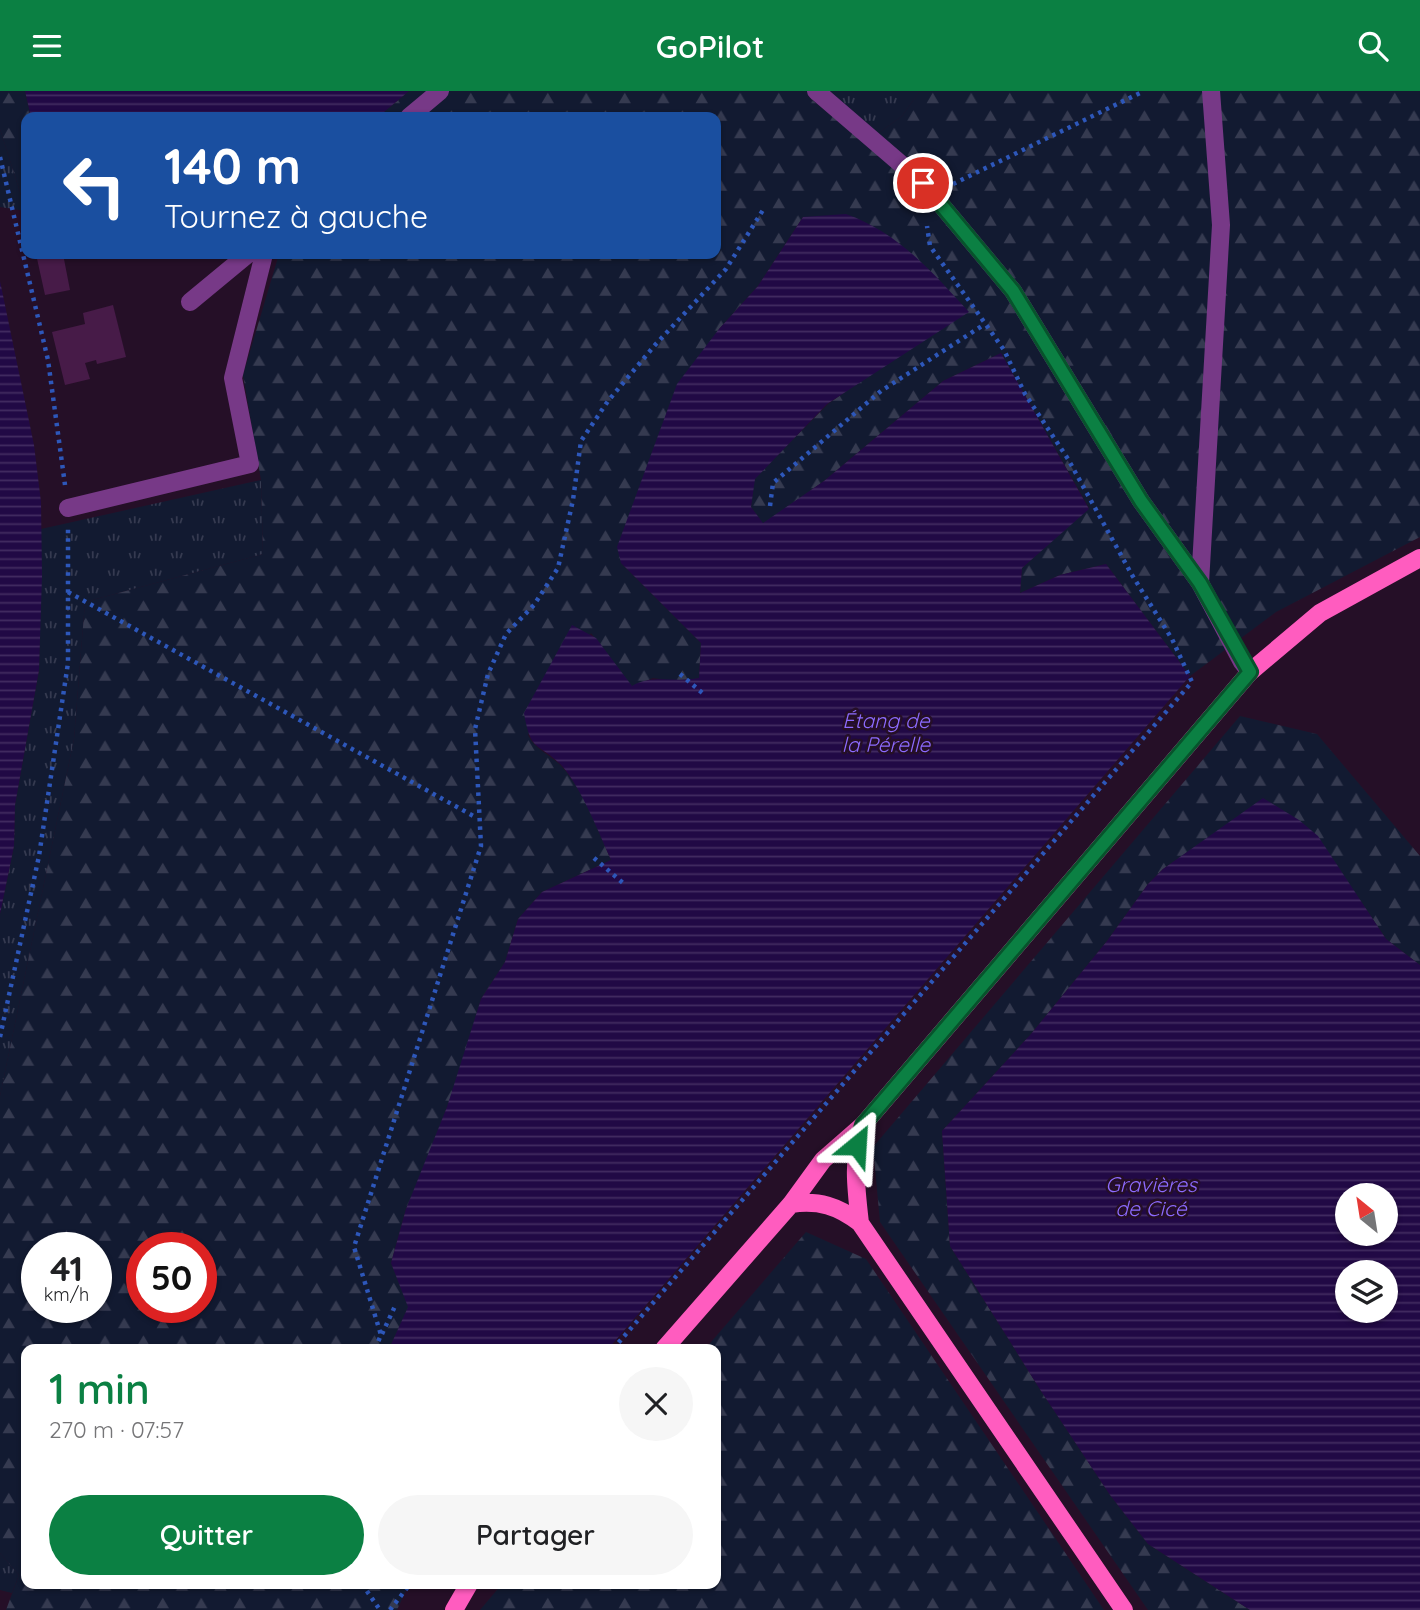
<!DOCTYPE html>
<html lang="fr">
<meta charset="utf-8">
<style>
:root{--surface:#fff;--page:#f6f6f6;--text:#202124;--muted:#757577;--accent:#0b8043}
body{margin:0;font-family:Quicksand,sans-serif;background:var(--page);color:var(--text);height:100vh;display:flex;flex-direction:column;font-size:26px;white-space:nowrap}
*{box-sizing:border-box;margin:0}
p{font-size:23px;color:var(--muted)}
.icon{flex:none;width:38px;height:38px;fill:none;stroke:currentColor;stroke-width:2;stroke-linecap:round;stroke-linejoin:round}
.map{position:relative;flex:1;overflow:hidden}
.side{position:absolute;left:21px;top:1253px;width:700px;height:245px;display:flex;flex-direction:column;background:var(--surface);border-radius:14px;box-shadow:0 2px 5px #0004}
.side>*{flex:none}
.top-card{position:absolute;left:21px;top:21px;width:700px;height:147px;border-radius:14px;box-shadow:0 2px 5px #0004;background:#1a4fa0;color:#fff;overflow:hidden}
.needle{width:46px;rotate:330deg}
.controls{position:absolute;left:1335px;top:1092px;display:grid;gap:14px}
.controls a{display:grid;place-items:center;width:63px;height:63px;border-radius:50%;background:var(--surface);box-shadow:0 2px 5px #0004;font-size:35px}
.speed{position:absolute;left:21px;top:1141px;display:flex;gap:14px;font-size:35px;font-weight:700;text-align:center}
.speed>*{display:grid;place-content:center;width:91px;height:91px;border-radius:50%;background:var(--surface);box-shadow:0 2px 5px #0004;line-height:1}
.speed small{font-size:18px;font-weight:400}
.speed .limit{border:10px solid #d22;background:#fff;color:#111}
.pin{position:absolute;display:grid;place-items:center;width:60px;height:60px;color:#fff;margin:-30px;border:4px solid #fff;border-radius:50%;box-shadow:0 2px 7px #0007}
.me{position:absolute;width:77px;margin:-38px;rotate:27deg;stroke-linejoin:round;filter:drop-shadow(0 0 5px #0008)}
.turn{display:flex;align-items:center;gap:24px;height:147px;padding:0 28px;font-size:32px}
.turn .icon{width:91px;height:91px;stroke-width:2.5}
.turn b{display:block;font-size:49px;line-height:60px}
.round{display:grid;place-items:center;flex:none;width:74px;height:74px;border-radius:37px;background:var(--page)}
.head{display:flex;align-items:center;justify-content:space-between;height:119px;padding:0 28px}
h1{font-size:42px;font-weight:600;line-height:52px;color:var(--accent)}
.primary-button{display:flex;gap:14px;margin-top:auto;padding:14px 28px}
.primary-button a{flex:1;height:80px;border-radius:42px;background:var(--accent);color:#fff;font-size:28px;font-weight:600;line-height:80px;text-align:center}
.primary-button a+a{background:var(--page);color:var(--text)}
header{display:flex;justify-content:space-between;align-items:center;height:91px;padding:0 28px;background:var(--accent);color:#fff;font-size:32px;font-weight:600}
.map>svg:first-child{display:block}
.grass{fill:url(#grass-tufts)}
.forest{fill:url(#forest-firs);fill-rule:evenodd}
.water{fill:url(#water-rules);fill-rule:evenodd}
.building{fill:#471b48}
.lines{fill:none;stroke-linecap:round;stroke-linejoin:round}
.path{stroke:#2d57ba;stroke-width:4.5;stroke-dasharray:3.5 5;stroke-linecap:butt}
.minor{stroke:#773987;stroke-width:18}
.major{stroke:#ff5cbf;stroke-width:18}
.route-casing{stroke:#07532c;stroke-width:18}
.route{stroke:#0b8043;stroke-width:12}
.labels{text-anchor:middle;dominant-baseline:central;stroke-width:5;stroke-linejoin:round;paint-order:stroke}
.water-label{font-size:21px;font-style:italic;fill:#8d6bff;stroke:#250f27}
</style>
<header><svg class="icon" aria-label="menu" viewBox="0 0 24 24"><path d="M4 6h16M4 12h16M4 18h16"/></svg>GoPilot<svg class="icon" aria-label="search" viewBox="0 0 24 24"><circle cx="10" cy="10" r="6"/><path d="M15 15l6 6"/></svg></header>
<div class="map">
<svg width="1420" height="1519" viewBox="0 0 1420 1519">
<defs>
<pattern id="grass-tufts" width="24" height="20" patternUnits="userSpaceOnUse" patternTransform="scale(1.75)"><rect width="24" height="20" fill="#121a31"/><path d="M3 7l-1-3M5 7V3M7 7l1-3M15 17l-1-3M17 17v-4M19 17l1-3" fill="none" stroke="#353a50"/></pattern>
<pattern id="forest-firs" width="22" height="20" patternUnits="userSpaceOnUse" patternTransform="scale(1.75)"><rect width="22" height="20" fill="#121a31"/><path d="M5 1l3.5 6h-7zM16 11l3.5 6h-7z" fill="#353a50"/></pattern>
<pattern id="water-rules" width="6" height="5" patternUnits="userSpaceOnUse" patternTransform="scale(1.75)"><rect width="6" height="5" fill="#210945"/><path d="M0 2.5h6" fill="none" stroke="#422c61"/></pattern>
</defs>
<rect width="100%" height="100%" fill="#250f27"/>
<!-- grass -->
<path class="grass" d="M801,0H920L902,25L865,52Z
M0,38L26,120L0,116Z
M261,389L263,463L85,511L74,648L0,1005V823L14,755L15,714L39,579L41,438Z
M0,1462L19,1484L12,1502L0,1499Z"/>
<!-- forest -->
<path class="forest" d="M0,0H25L31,26H26V120L0,38Z
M409,0H801L865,52L902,25L920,0H1420V446L1276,521L1190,585L1106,473L1060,484L1020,502L1022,477L1089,417L1001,262L943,290L824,390L763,433L751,416L754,388L828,313L872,282L803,126L758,195L719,238L621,472L701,552L699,587L679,591L653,587L632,596L591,542L528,644C536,660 552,664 563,677C585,702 598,739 611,769L542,801L518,828L505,871L481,908L467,961L424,1079L406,1118L391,1172L409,1216L389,1258H26V1493H409L397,1519H6L19,1484L0,1462V1005L74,648L85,511L263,463L261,389L243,284L279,163H716V26H378ZM37,1157H96V1216H37ZM142,1157H201V1216H142Z
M1240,625L1317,643L1420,765V874L1386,848L1356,803L1234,729L1163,778L1148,793L1107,850L1031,943L942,1040L950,1155L1041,1300L1110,1404L1148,1453L1250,1519H1148L880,1131L873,1056Z
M806,1141L866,1168L1104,1519H480L502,1493H716V1258H705Z"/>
<!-- water -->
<path class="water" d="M25,0H409L378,26H31Z
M846,123C899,142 932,181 969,221L827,313L755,388L751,416L763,432L824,390L943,290L1001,262L1089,418L1022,477L1020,502L1060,484L1106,473L1190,585L608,1258H389L408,1216L391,1172L406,1118L447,1016L481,908L505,871L518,828L542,801L611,769C600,744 581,697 563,676C539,650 531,664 524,622L572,534L596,547L632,595C652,583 675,592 699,587L701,552L621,472L617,456L677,293L719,238L758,195L803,126Z
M0,190L34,354L41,411L42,485L39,579L15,714L14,755L0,823Z
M1263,707L1299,729L1318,745L1386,848L1420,874V1519H1250L1148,1453L1110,1404L1041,1300L950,1155L942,1040L1031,943L1107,850L1148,793L1163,778ZM1348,1104H1386V1143H1348ZM1348,1181H1386V1220H1348Z"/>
<!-- building -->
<path class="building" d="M36,163H63L70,199L45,204Z
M113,214L126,266L97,273L96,269L85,272L90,288L65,294L52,241L85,233L83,222Z"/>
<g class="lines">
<!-- path -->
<path class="path" d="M0,66L48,269L65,394
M953,93L1144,0
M770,415L773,392L881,300L985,233
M68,501L477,727
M680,583L706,605
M594,767L623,792
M0,946L39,765L68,572V438
M382,1243L396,1213
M375,1258L381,1244L354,1156L481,755L475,638L488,583L506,543L534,514L558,477L573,409L581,350L608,310L655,254L726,178L763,119
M613,1258L1192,591L1172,548L1132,484L1068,368L1025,303L1004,259L930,155L927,135
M362,1493L380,1519
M390,1519L410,1493"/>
<!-- minor -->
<path class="minor" d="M816,0L923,92L1013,200L1141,410L1200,492L1242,571L1250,581
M409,26L440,0
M190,211L248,163
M68,417L250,373L233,287L264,163
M1200,492L1221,134L1211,0"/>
<!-- major -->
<path class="major" d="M791,1113C819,1109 838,1115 860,1132L1124,1519
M860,1132C856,1098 852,1067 863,1034
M664,1258L791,1113L823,1069L863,1034L1250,581L1320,522L1420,467
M454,1519L469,1493"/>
</g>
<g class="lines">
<defs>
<path id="route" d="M857,1054L863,1034L1250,581L1200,492L1141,410L1013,200L923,92"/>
</defs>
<!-- route casing -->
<use href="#route" class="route-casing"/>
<!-- route -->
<use href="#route" class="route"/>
</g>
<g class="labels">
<!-- water labels -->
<g class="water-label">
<text x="886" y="629">Étang de<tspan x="886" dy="24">la Pérelle</tspan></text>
<text x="1151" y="1093">Gravières<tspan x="1151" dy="24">de Cicé</tspan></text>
</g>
</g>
</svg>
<div class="controls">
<a><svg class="needle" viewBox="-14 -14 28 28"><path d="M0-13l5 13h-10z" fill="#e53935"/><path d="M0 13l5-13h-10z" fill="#757577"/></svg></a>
<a><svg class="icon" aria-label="layers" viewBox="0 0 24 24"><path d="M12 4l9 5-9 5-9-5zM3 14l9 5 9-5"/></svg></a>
</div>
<div class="speed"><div>41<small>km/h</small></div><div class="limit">50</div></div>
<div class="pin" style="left:923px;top:92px;background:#d93025"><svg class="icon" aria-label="arrive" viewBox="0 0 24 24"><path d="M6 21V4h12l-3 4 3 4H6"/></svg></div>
<svg class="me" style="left:857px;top:1054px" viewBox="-20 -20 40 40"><path d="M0-17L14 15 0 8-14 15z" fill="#0b8043" stroke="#fff" stroke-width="4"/></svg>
<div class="top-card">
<div class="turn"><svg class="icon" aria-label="left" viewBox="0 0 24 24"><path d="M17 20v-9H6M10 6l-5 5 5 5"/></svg><div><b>140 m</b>Tournez à gauche</div></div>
</div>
<section class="side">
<div class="head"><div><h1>1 min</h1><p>270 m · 07:57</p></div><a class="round"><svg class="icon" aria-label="close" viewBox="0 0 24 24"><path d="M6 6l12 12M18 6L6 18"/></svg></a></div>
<div class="primary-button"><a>Quitter</a><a>Partager</a></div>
</section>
</div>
